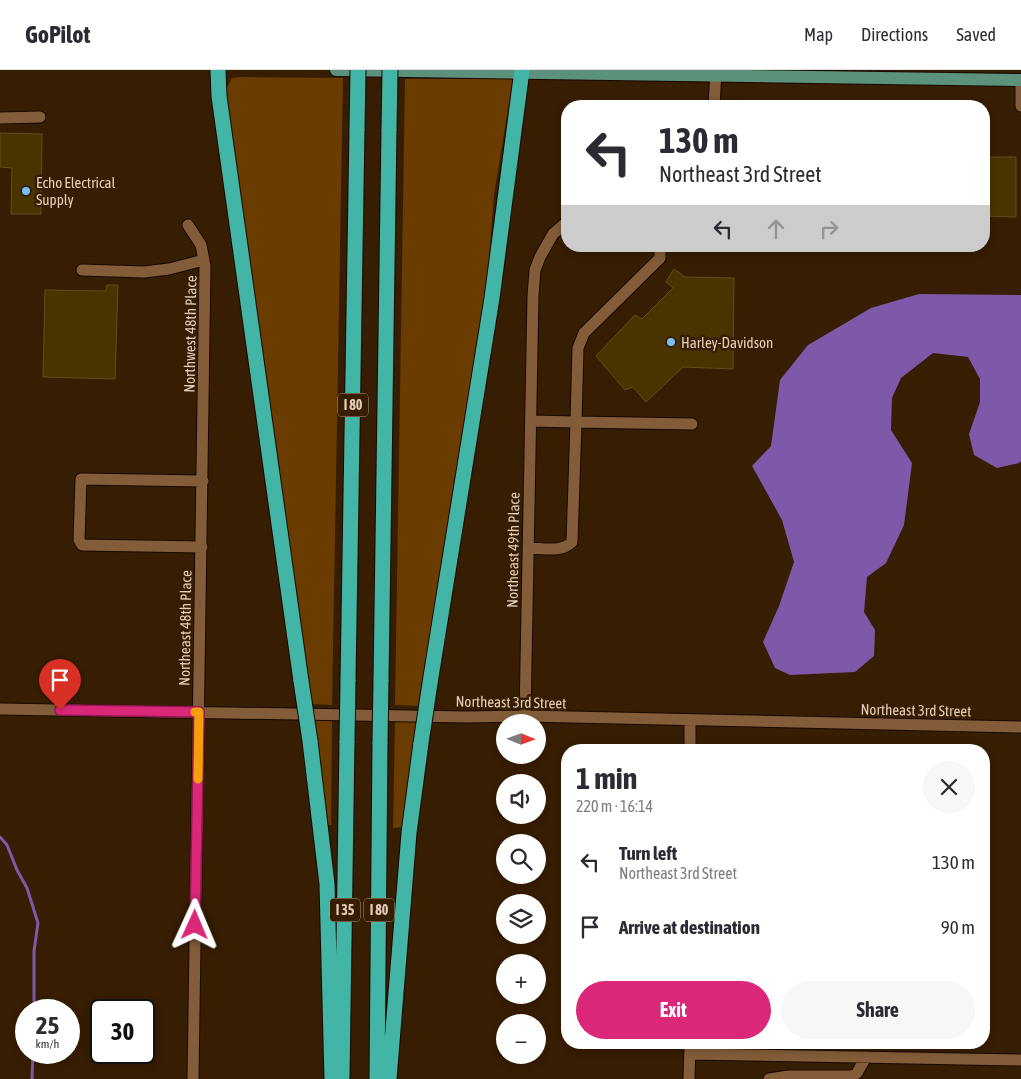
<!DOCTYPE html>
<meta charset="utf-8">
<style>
:root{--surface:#fff;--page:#f7f7f7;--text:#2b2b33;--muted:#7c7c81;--line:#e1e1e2;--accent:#db2777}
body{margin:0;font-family:"Asap Condensed",sans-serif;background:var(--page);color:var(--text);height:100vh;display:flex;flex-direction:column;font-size:19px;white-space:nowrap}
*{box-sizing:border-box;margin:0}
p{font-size:16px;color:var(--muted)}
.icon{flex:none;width:28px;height:28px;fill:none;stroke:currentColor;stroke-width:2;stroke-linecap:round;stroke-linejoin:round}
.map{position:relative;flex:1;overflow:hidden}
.details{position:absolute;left:561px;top:674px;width:429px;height:305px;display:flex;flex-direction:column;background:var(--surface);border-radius:20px;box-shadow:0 2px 8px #0003}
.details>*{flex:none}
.guide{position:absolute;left:561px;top:30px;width:429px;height:152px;border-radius:20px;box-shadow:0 2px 8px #0003;background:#fff;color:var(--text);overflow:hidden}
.needle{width:32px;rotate:91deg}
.buttons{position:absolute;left:496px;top:644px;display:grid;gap:10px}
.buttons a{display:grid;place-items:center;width:50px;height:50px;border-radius:50%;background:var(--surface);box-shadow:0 2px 8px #0003;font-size:25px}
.speed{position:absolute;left:15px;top:929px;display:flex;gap:10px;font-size:25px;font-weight:700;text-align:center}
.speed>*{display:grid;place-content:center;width:65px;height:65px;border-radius:50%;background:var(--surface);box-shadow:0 2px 8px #0003;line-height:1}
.speed small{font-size:12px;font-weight:400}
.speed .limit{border:2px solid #111;border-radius:8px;background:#fff;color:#111}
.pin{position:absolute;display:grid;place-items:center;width:42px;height:42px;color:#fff;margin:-51px -21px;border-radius:50% 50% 50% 0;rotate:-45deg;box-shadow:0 0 5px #0007}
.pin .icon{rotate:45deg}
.me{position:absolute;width:55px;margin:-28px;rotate:1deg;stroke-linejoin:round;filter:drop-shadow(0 0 4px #0008)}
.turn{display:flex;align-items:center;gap:18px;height:105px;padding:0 15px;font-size:22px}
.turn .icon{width:65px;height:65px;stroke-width:2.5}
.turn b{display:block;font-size:35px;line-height:42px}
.lanes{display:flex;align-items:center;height:48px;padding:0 15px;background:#0003;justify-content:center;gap:25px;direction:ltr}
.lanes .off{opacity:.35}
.round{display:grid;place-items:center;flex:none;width:52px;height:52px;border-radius:26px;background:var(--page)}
.summary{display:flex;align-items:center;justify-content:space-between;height:85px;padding:0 15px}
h1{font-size:30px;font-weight:700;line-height:38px}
.button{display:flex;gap:10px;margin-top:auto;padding:10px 15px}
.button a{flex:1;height:58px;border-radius:30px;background:var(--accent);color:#fff;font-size:20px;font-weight:700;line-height:58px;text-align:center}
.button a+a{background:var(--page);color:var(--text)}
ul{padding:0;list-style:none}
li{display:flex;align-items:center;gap:15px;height:65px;padding:0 15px}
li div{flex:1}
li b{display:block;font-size:19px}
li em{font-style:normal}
header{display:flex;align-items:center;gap:30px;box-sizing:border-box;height:70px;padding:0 25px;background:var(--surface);border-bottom:1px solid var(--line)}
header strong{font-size:24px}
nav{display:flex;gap:28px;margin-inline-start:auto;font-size:18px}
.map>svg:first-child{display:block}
.green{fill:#6b3c00}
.water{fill:#7e58a9}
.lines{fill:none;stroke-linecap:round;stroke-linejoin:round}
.stream{stroke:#7e58a9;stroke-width:3}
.building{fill:#493400;stroke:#634d1e}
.minor-casing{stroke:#190800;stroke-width:13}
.major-casing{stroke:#190800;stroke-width:14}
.highway-casing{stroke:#190800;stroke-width:17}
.minor{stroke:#835d39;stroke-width:11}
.major{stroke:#5c927b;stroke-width:12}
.highway{stroke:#42b5a7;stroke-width:15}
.highway-bridge-casing{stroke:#190800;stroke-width:17;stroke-linecap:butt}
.highway-bridge{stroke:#42b5a7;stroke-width:15}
.route-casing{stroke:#8e194d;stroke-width:12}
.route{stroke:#db2777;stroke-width:9}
.slow{stroke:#f59e0b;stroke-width:9}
.poi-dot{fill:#78bff8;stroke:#371d02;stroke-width:2}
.labels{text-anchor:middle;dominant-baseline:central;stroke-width:5;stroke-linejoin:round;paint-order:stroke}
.shield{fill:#371d02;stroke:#b09a84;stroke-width:1}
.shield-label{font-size:14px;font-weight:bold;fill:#e4cfbc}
.poi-label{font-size:15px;fill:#e4cfbc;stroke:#371d02;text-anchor:start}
.street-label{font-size:15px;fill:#e4cfbc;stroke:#371d02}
</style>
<header>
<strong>GoPilot</strong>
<nav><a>Map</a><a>Directions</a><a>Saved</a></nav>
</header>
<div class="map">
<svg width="1021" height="1009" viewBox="0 0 1021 1009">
<rect width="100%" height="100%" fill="#371d02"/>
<!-- green -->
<path class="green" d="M239,7L343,8L332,635L312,634L228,45L227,17L232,8Z
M405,9H513L494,125L485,241L420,636L395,635Z
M314,648L332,649L331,755H327Z
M395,652H417L403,757L393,758Z"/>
<!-- water -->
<path class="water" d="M919,224L1021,225V391L1019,393L997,398L974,385L969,364L980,332V309L968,287L933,283L901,308L892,328L891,360L912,393L904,455L886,493L867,507L864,542L875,560L874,586L855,602L790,605L775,598L763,572L779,536L794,492L782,450L752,396L771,376L780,310L808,275L871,238Z"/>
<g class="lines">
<!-- stream -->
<path class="stream" d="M0,767L7,775L17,800L27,818L38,853L34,881V940
M32,1009L33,982"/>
</g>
<!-- building -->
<path class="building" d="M0,63L42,64L41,144H11L12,98L0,97Z
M985,87H1016V147L985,146Z
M674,199L685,207L734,208L733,299L683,297L646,332L633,317L625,320L596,286L635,245L642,249L673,218L666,212Z
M107,215H118L115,309L43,307L45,220L106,221Z"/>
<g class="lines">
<defs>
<path id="minor" d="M1021,10V36
M714,36L716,0
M0,48L40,47
M188,155L201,175L205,196L193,1009
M82,200L144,202L169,199L204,190
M531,351L576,352L578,278L584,263L660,188V176
M202,477L82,475L79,470L81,409L203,411
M528,478C543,478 561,483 572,472L576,352L692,354
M0,639L466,647L525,646L1021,657
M525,646L533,226L535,200L540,187L553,164L568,151
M690,680V650
M690,984L1021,990
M689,1009L690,972
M769,1009L789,1006H852L857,1003L866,987"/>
<path id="major" d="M336,0L1021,10"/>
<path id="highway" d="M218,0L219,26L301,611
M348,611L357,59
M381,611L389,59
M430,613L492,228L522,0
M310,671L327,814L332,1009
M342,1007L347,671
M377,1009L380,672
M389,1009L409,763L421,673"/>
</defs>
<!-- minor casing -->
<use href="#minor" class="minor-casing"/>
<!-- major casing -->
<use href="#major" class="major-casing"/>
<!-- highway casing -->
<use href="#highway" class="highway-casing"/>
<!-- minor -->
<use href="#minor" class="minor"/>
<!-- major -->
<use href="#major" class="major"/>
<!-- highway -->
<use href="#highway" class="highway"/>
<defs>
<path id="highway-bridge" d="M357,59L358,0
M389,59L390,0
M301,611L310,671
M347,671L348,611
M380,672L381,611
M421,673L430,613"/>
</defs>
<!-- highway-bridge casing -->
<use href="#highway-bridge" class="highway-bridge-casing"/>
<!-- highway-bridge -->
<use href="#highway-bridge" class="highway-bridge"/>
</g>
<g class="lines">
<defs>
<path id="route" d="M60,640L199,642L195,855"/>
</defs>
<!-- route casing -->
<use href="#route" class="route-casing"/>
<!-- route -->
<use href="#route" class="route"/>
<!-- slow -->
<path class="slow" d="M195,642H199L198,709"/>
</g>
<!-- markers -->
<g class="poi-dot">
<circle cx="26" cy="121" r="5"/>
<circle cx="671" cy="272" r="5"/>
</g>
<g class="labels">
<!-- shield labels -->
<g class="shield">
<rect x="338" y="323.5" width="30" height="23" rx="4"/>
<rect x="330" y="828.5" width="30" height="23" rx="4"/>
<rect x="364" y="828.5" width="30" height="23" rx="4"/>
</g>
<g class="shield-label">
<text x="353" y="335">I 80</text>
<text x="345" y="840">I 35</text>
<text x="379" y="840">I 80</text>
</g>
<!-- poi labels -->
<g class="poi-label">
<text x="36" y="112">Echo Electrical<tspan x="36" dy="17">Supply</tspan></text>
<text x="681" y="272">Harley-Davidson</text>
</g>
<!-- street labels -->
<g class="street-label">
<text transform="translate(190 264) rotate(-89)">Northwest 48th Place</text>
<text transform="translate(513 480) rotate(-89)">Northeast 49th Place</text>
<text transform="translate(185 558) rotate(-89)">Northeast 48th Place</text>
<text transform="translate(511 632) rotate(1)">Northeast 3rd Street</text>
<text transform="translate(916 640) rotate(1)">Northeast 3rd Street</text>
</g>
</g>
</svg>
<div class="buttons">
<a><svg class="needle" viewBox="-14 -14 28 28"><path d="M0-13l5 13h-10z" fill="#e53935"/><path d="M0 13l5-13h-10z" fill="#7c7c81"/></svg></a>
<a><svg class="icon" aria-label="sound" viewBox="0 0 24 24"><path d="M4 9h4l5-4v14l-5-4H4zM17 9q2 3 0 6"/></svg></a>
<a><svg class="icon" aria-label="search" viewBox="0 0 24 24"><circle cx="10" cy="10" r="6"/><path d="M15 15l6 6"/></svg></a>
<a><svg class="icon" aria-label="layers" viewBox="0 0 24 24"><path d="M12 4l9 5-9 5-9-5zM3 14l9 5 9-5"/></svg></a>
<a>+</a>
<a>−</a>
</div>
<div class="speed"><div>25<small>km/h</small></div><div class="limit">30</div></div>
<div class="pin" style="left:60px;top:640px;background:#d93025"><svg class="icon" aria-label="arrive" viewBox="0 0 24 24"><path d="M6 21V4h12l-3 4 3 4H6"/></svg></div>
<svg class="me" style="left:195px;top:855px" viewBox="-20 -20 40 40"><path d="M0-17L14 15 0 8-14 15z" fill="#db2777" stroke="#fff" stroke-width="4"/></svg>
<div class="guide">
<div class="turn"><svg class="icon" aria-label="left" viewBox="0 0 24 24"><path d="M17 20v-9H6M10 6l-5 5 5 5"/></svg><div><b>130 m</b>Northeast 3rd Street</div></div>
<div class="lanes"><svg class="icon" aria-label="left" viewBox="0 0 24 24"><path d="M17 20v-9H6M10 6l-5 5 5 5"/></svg><svg class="icon off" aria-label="ahead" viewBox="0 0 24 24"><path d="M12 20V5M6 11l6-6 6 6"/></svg><svg class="icon off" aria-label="right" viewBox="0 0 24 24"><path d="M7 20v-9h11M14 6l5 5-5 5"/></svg></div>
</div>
<section class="details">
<div class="summary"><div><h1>1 min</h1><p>220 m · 16:14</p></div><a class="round"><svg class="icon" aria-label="close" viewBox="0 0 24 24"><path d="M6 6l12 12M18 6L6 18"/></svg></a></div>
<ul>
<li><svg class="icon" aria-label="left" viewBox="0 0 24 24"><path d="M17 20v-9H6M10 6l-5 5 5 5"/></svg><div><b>Turn left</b><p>Northeast 3rd Street</p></div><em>130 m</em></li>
<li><svg class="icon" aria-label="arrive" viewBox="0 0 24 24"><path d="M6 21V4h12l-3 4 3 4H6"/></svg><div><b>Arrive at destination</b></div><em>90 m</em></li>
</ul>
<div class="button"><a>Exit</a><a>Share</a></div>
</section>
</div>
